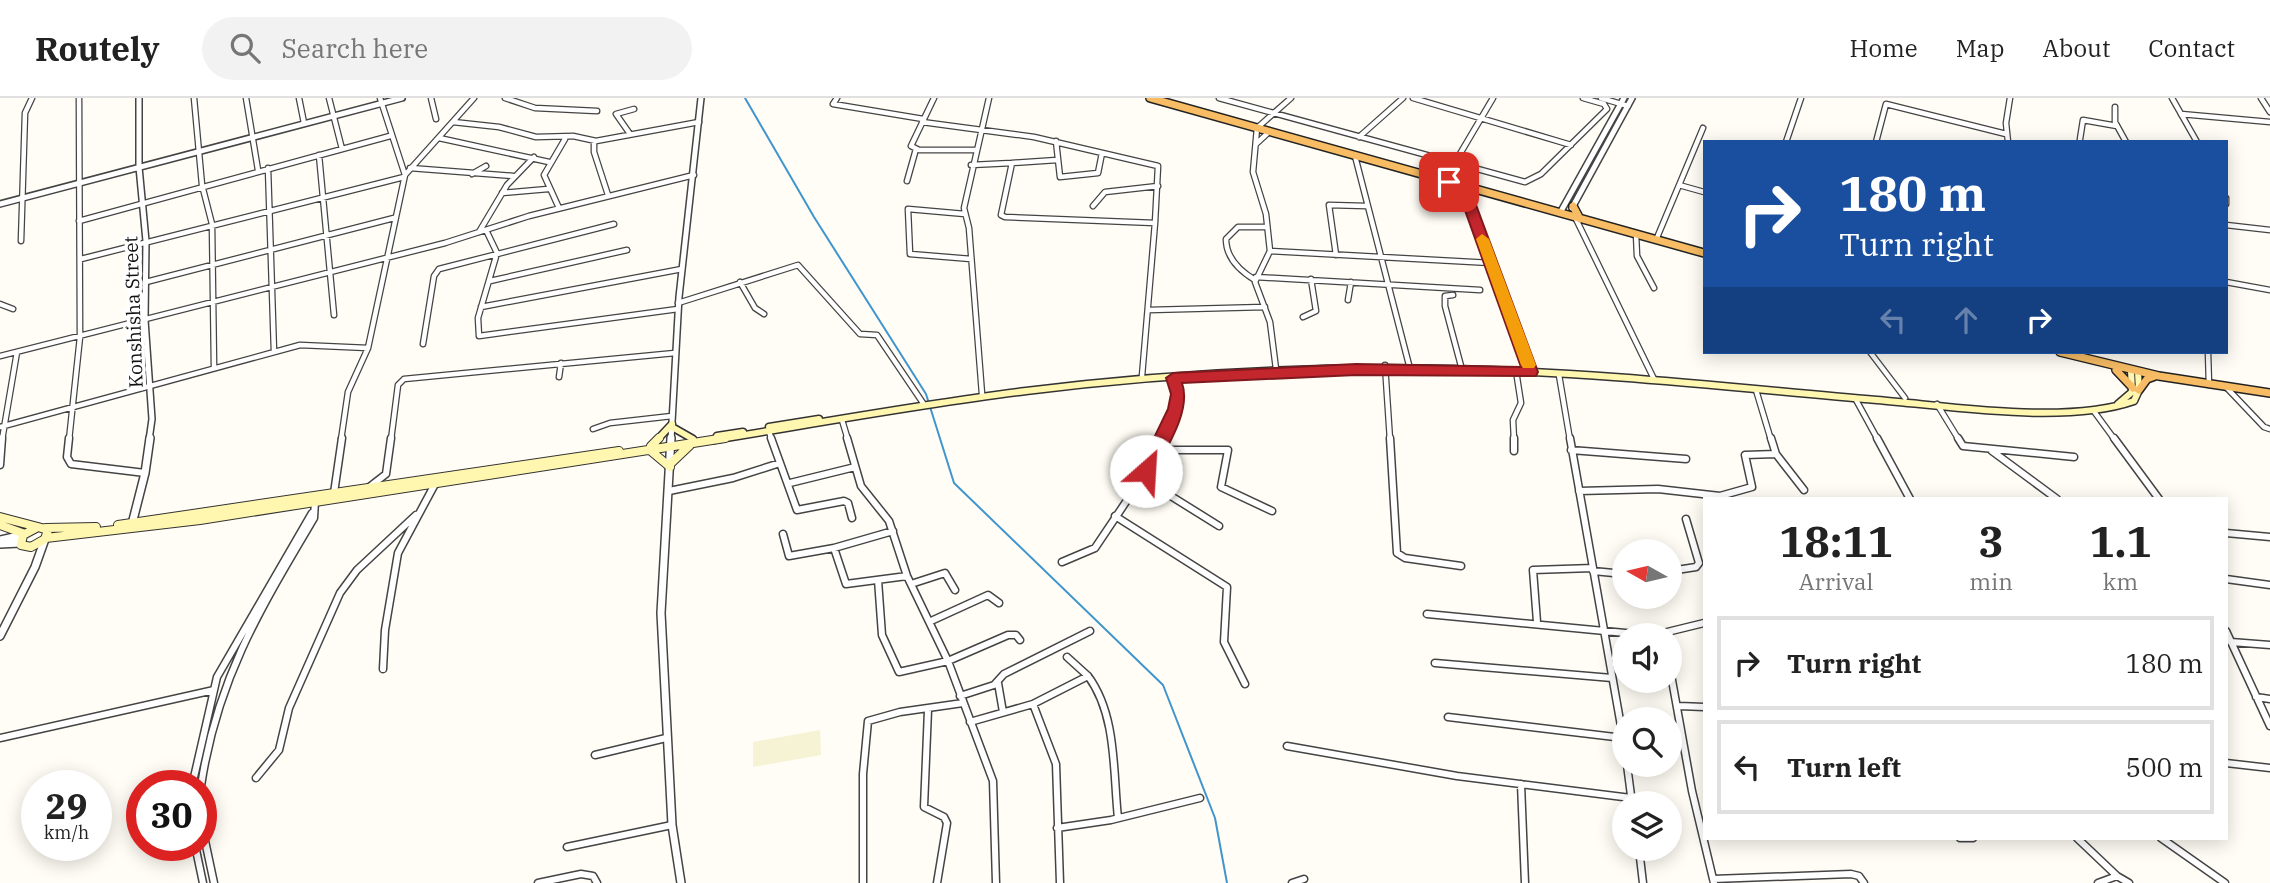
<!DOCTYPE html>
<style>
:root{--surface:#fff;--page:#f2f2f2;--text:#222;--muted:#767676;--line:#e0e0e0}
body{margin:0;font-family:"IBM Plex Serif",serif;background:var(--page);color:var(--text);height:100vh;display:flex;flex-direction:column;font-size:26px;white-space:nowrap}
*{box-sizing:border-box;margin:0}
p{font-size:23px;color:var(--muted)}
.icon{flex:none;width:38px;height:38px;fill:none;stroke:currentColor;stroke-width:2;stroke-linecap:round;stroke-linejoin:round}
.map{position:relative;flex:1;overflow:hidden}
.sheet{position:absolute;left:1703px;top:399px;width:525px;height:343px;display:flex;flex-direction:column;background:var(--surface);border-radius:0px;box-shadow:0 4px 18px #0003}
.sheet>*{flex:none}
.hud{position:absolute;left:1703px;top:42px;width:525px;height:214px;border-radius:0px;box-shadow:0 4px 18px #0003;background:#1a4fa0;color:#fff;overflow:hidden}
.needle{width:46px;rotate:278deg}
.buttons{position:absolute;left:1612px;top:441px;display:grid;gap:14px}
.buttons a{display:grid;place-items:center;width:70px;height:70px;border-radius:50%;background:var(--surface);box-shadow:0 4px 18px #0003;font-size:35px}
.speed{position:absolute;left:21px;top:672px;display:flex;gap:14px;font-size:35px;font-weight:700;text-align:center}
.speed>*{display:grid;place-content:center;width:91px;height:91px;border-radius:50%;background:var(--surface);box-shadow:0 4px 18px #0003;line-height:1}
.speed small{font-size:18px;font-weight:400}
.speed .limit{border:10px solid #d22;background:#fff;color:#111}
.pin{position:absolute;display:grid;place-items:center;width:60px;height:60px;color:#fff;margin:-30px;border-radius:14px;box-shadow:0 4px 10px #0006}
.me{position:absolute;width:77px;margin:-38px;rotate:26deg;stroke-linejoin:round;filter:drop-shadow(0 0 5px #0008)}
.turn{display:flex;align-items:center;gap:24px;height:147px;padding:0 21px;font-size:32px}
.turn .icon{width:91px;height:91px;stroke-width:2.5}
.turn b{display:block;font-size:49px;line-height:60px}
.lanes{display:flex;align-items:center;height:66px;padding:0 21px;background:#0003;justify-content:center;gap:35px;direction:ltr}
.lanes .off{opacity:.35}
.eta{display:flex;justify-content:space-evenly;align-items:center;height:119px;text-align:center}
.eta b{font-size:42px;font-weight:800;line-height:49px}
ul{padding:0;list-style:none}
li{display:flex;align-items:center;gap:21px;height:94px;margin:0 14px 10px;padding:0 7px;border:4px solid var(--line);border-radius:0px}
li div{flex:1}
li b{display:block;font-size:26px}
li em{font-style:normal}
header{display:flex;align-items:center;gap:42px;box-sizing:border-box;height:98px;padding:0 35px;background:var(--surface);border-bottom:2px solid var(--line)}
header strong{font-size:33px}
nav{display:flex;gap:38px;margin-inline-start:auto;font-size:24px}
.search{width:490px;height:63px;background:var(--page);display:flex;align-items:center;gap:18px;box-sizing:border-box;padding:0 24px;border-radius:38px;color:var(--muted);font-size:26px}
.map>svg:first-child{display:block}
.farmland{fill:#f6f3d4}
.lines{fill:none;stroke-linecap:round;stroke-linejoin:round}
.stream{stroke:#3f96cf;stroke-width:2}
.minor-far1-casing{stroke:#444;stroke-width:7}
.minor-casing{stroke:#444;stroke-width:9}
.tertiary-far1-casing{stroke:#444;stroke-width:8}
.tertiary-casing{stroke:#444;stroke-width:10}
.secondary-far1-casing{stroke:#333;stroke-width:9}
.secondary-casing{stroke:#333;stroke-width:10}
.trunk-casing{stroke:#222;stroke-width:10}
.minor-far1{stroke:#fff;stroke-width:4.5}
.minor{stroke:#fff;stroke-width:6}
.tertiary-far1{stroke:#fff;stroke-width:5}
.tertiary{stroke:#fff;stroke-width:7}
.secondary-far1{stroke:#fff6b0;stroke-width:6}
.secondary{stroke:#fff6b0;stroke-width:8}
.trunk{stroke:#f7bc64;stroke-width:7}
.route{fill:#c4262e;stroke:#7f191e;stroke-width:2}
.slow{fill:#f59e0b}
.labels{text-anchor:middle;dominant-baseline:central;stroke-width:7;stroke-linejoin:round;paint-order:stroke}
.street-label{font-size:19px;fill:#111;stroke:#fff}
</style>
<header>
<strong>Routely</strong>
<div class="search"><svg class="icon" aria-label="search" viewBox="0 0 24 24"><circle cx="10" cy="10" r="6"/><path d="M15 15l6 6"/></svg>Search here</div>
<nav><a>Home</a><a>Map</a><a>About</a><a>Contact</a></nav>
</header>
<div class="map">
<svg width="2270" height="785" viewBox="0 0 2270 785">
<rect width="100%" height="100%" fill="#fffdf5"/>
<!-- farmland -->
<path class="farmland" d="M820,632L821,657L753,669V644Z"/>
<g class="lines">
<!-- stream -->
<path class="stream" d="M745,0L814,119L926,296L954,385L1163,587L1215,720L1227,785"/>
<defs>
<path id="minor-far1" d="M194,0L202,87L212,126L214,269
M246,0L258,72
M299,0L304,25
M329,0L342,51
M380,0L405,77
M431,0L436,21
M505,0L535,10L597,13
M837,0L833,6L923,21
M934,0L911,48L919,52H975
M1219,0L1525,84L1541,76L1607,11L1604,6L1583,0
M1413,0L1571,47
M1601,0L1628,8
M2172,0L2197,44
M2261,0L2270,14
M2115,9V24L2126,44
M2181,16L2270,24
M453,24L499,29L536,39L573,38L596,43L699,24
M922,24L1034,39L1158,68L1155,125
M630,36L616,16L634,11
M1359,39L1403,0
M439,40L549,64
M2080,41L2083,22L2117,28
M594,43V54L608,97
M1056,43L1060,79L1098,75L1102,55
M1786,44L1801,0
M1876,44L1886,6L2006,36
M2008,44L2006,25L2010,0
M1256,46L1270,33
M319,57L334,217
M1355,58L1409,267
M1012,65L1057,62
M1454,66L1493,0
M971,67L1012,65L1001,117L1005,119L1155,125L1142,278
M268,70L274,254
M410,70L513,78
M472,76L486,68
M907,83L916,51
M1679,87L1704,94
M1463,88L1530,274
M502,95L548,91
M2226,100V106
M1093,108L1105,94L1158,88
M559,110L544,77L565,41
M965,116L908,111L910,156L971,161
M1575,119L1654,281
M79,123L390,38
M2226,127L2270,132
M486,132L497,155L478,220L479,238L678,211
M479,134L507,87L534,59
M1636,136L1637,158L1654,190
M1656,142L1703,30
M21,143L25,15L32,0
M1270,153L1266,116L1253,74L1257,30L1291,0
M1336,157L1329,107L1366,108
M81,161L404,79
M1256,179L1480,192
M1255,182C1240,173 1226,160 1226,141L1238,129H1267
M490,183L627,152
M146,184L394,120
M740,184L755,210L764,216
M2226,184L2270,192
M1453,197L1445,198V208L1461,268
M1348,202L1351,184
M678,205L798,167L860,236L877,237L923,305
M0,206L13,211
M481,209L682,171
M1149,212L1265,209
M1303,219L1316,213L1311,181
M423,246L434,178L439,171L614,126
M1870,254L1905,300
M2208,254L2209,287
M0,258L445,145L529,118L694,77
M1385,267L1390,342
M1276,271L1270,224L1255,184L1270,153L1491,165
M1559,277L1570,342
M559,279L561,265
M2226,289L2264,329L2270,331
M1756,292L1771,342
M982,296L969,130L964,110L989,0
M1855,300L1878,342
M1937,306L1959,342
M2093,312L2115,342
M842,322L848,342
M0,329L300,247L368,250
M593,331L610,325L672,318
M769,334L772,342
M2,342L17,254
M69,342L80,239L79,0
M341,342L348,294L368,250L405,77L474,0
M391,342L398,287L404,281L675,255
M1161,342C1173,318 1183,306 1173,280
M1514,342L1513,322L1521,305L1516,273"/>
<path id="minor" d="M69,340L67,359L71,366L145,375
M771,340L797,412L844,403L848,405L852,420
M847,340L861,388L889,423L907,478L948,563L993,683L996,785
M1390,340L1397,455L1405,460L1461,468
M1514,340V353
M1570,340L1624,645
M1771,340L1776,356L1804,392
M1877,340L1910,401
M1958,340L1963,348L2074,359
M2114,340L2159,401
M1157,352H1228L1221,389L1272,413
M1571,352L1686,361
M1992,353L2057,401
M0,367L2,340
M1142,380L1219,428
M790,385L855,369
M368,390L386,376L391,340
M669,393L733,380L780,365
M1579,393L1658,391L1720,398L1752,389L1745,357L1776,356
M334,395L342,340
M1115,418L1227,489L1224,544L1245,586
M893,433L834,450L846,486L907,478
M2226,435L2270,439
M783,436L789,458L834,450
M1062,464L1095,450L1146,374L1162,340
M1593,473L1624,476
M1670,473L1696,469L1699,465L1686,421
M2226,481L2270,487
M878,482L882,537L899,574L948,563L1008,537H1016L1020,542
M911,486L945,475L955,492
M1427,516L1646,537
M931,523L988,497L999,505
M1537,524L1533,472L1593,470
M2226,533L2270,628
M1655,537L1704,525
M2231,544L2270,547
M1067,559L1088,578
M1435,565L1612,580
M383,571L385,532L398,455L435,386
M1670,571L1692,693L1714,785
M998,585L1003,614
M960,598L994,587L1004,576L1090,533
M2256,599L2270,601
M1033,606L1056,666L1060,785
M1679,608L1704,609
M928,612L924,709L944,719L947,725L937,785
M1448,619L1623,640
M970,624L1033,606L1088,578C1117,617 1113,674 1118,720
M0,640L214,592
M1287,648L1457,678L1631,700
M595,657L666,640
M2226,665L2270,670
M1627,667L1632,705
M256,680L279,652L289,610L340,495L357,472L416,417
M1521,686L1525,785
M192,688L217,579L312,415
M201,688C217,581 260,511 314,420L315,403
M201,724L214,785
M1057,730L1111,722L1200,700
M1960,740H1973
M2077,740L2117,778L2129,785
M2161,740L2225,785
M195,747L203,785
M567,749L672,727
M1639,751L1643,785
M1713,781L1851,776L1859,778L1864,785
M538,785L581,776L593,778L597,785
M863,785V676L868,623L900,614L963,605
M1292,785L1304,781
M2098,785L2117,778"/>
<path id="tertiary-far1" d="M139,0V69L146,143L145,222L152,321L149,342
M0,106L402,0
M1572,110L1632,0
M1560,115L1624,0
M671,342L679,199L701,0"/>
<path id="tertiary" d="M671,340L661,515L672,727L681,785
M132,426L145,375L150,340
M0,442L23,437
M0,446L20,445
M0,538L35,469L45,441"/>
<path id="secondary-far1" d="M2118,306L2132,294L2131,272
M672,329L693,341
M769,329L819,321
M717,338L743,334
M657,342L672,326
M714,342C818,325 922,306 1026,293C1168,275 1312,268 1455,271C1596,274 1737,290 1877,302C1951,308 2065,327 2134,303L2139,292L2138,274"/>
<path id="secondary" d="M651,348L659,340
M651,353L670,369
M670,366L690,347
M0,419L38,429
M0,427L25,436
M118,427L619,353
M38,429L48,432L45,441L31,449L21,447L23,437Z
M46,430L96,429
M46,440L200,422L725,340"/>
<path id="trunk" d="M1150,0L1704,155
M1573,108L1580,121
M2060,254L2159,278L2270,295
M2116,272L2133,290
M2139,292L2147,281L2155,278"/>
</defs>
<!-- minor-far1 casing -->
<use href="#minor-far1" class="minor-far1-casing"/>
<!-- minor casing -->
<use href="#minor" class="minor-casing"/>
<!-- tertiary-far1 casing -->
<use href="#tertiary-far1" class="tertiary-far1-casing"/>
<!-- tertiary casing -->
<use href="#tertiary" class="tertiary-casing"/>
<!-- secondary-far1 casing -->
<use href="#secondary-far1" class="secondary-far1-casing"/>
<!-- secondary casing -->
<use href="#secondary" class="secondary-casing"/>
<!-- trunk casing -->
<use href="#trunk" class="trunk-casing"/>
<!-- minor-far1 -->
<use href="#minor-far1" class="minor-far1"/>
<!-- minor -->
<use href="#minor" class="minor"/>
<!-- tertiary-far1 -->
<use href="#tertiary-far1" class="tertiary-far1"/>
<!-- tertiary -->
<use href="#tertiary" class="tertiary"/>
<!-- secondary-far1 -->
<use href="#secondary-far1" class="secondary-far1"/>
<!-- secondary -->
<use href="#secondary" class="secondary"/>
<!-- trunk -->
<use href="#trunk" class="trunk"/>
</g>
<!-- route -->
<path class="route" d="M1449,80L1469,88L1538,274L1536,278L1356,277L1182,285C1192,313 1165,352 1152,378H1141L1138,373L1168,311L1171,296L1166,280L1173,275L1356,266L1521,269L1457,90L1443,84Z"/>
<!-- slow -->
<path class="slow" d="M1482,136L1489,141L1536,267L1534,270H1523L1521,267L1476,141Z"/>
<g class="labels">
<!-- street labels -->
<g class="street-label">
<text transform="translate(133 214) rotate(-92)">Konshisha Street</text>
</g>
</g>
</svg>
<div class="buttons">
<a><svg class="needle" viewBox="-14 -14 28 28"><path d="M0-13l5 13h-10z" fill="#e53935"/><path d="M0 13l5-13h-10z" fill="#767676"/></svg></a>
<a><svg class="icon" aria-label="sound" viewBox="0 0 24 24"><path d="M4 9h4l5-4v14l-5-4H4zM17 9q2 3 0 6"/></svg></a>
<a><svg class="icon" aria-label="search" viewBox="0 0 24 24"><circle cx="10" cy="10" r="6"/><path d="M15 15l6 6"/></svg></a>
<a><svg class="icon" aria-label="layers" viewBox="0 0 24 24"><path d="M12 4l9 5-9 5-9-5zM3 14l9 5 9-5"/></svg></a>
</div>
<div class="speed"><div>29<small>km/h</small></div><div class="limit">30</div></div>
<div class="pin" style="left:1449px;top:84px;background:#d93025"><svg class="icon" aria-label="arrive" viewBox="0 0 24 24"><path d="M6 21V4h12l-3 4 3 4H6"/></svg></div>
<svg class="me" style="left:1146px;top:373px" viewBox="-20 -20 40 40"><circle r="19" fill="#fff"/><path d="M0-13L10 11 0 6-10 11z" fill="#c4262e"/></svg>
<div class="hud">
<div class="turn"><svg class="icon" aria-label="right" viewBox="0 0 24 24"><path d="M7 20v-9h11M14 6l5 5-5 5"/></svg><div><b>180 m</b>Turn right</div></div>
<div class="lanes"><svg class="icon off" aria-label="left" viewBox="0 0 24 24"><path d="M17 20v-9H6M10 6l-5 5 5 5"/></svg><svg class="icon off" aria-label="ahead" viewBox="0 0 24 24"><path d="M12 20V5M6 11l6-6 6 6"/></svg><svg class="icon" aria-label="right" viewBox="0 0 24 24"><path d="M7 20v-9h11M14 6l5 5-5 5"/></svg></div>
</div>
<section class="sheet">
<div class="eta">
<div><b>18:11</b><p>Arrival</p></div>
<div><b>3</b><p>min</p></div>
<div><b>1.1</b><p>km</p></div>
</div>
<ul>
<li><svg class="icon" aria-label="right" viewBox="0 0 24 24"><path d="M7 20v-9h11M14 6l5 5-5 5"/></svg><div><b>Turn right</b></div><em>180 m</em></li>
<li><svg class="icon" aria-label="left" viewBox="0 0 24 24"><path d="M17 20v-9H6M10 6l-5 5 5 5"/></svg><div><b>Turn left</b></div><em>500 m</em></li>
</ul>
</section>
</div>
